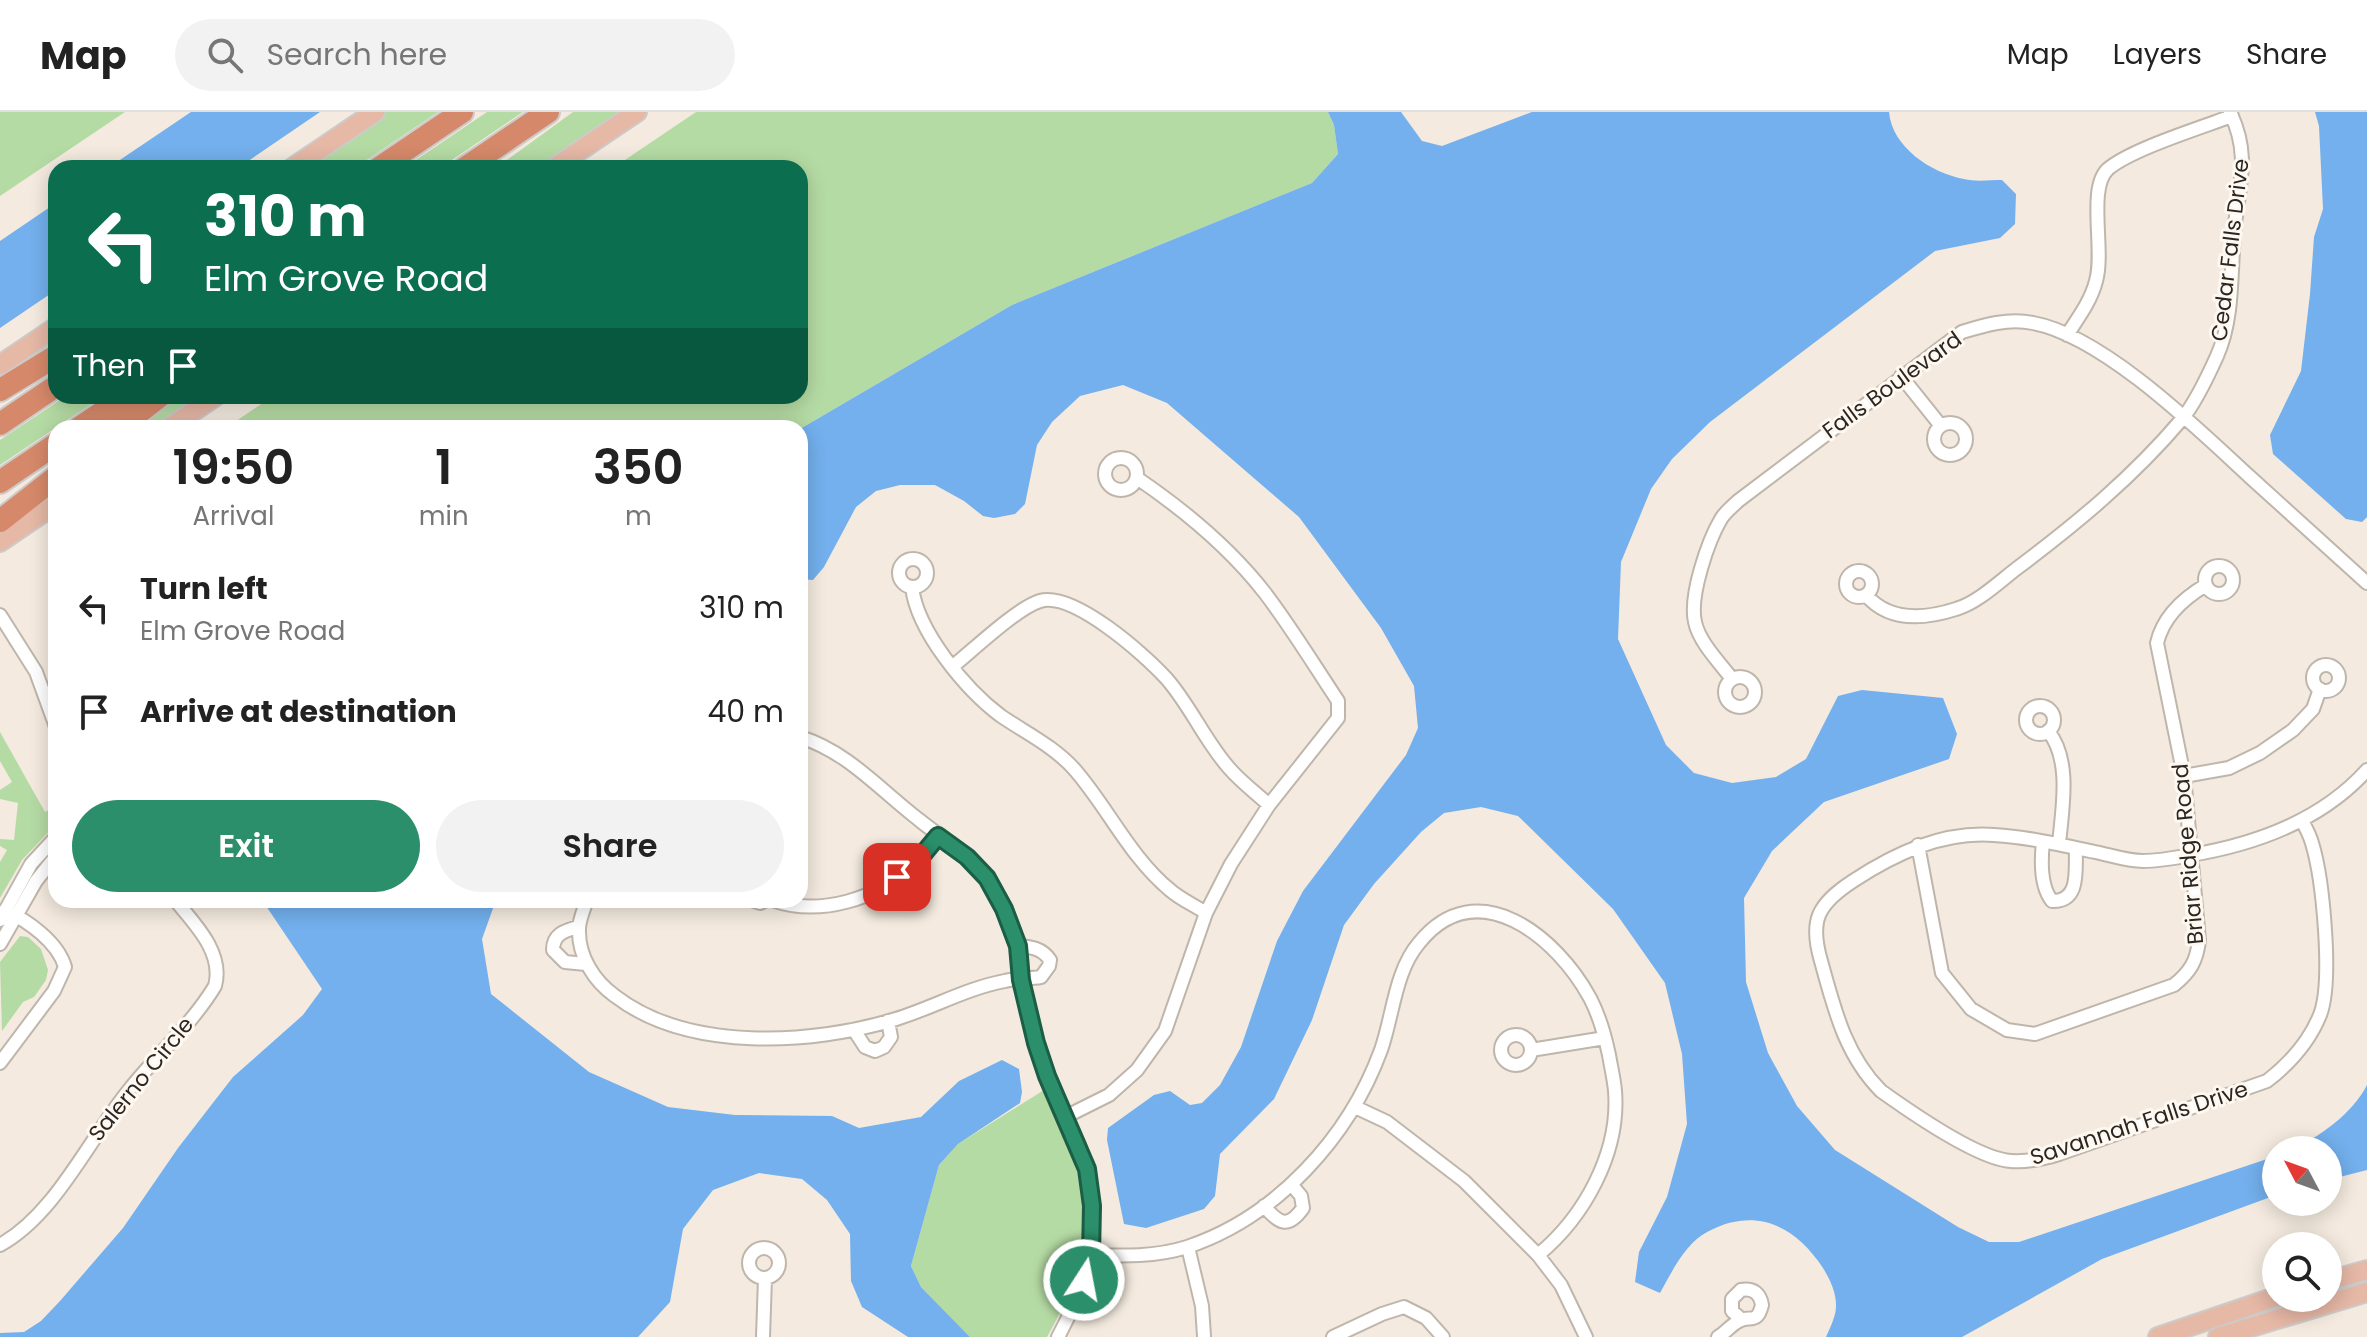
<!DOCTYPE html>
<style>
:root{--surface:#fff;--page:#f2f2f2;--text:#222;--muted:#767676;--line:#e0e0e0;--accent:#2a8f6a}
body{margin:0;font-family:Poppins,sans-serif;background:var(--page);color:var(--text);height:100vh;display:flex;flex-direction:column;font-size:30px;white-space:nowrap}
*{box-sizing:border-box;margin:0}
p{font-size:26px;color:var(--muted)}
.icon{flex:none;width:44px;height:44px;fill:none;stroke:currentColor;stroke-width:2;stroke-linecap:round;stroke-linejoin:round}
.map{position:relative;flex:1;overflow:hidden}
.drawer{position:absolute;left:48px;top:308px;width:760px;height:488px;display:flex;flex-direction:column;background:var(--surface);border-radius:24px;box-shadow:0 4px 20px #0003}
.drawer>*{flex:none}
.hud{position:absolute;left:48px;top:48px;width:760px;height:244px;border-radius:24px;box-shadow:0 4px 20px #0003;background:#0b6e4f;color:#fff;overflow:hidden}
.needle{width:52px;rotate:311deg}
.fabs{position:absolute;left:2262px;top:1024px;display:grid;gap:16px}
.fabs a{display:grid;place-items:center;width:80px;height:80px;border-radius:50%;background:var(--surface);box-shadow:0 4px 20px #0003;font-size:40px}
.pin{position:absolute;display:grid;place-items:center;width:68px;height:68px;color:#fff;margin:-34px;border-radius:16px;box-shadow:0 4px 12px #0006}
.me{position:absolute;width:88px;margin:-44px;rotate:11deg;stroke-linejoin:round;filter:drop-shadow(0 0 6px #0008)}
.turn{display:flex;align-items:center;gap:28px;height:168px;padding:0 24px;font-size:36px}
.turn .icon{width:104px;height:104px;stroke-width:2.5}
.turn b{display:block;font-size:56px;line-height:68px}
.then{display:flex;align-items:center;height:76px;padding:0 24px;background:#0003;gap:16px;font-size:30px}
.eta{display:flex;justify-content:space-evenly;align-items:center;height:136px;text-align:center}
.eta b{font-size:48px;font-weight:600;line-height:56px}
.action{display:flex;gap:16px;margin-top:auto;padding:16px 24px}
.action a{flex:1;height:92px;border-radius:48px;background:var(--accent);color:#fff;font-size:32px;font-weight:600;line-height:92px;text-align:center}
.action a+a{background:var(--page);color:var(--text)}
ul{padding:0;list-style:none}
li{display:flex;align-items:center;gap:24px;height:104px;padding:0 24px}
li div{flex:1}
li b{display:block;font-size:30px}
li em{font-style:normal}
header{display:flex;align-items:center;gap:48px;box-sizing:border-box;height:112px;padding:0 40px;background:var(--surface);border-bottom:2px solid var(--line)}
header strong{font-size:38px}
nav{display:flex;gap:44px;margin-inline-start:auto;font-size:28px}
.search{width:560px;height:72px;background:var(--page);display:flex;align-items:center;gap:20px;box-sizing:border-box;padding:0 28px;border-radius:44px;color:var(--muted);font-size:30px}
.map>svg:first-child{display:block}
.green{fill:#b5dba4}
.water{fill:#73b0ed}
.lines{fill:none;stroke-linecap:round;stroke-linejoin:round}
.street-casing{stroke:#bfb6ab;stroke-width:16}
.primary-casing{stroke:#cccbca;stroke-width:22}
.highway-casing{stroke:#cccbca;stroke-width:26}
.street{stroke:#fff;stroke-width:12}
.primary{stroke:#e6b8a6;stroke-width:18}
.highway{stroke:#d6896a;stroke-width:22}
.route-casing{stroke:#1b5d45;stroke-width:20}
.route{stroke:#2a8f6a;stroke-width:14}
.labels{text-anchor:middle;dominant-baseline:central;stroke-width:6;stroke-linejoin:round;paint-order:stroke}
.street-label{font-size:22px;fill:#2a2723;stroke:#fef8f1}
</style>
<header>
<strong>Map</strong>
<div class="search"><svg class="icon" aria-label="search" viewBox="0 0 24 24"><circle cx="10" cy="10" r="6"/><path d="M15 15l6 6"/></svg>Search here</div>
<nav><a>Map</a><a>Layers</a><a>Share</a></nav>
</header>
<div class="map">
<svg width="2367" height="1225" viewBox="0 0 2367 1225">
<rect width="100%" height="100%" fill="#f4eadf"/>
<!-- green -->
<path class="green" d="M0,0H125L0,84Z
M386,0H438L355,56H303Z
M487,0H523L440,56H404Z
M573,0H624L541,56H496Z
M696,0H1328L1334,13L1338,42L1312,71L1012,193L800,317L226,316L273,284H800V56H613Z
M66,284H103L0,353V328Z
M170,284H202L155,316H129Z
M0,620L45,700L56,694V712L22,748L0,786V750L7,738L0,734V727L14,728L18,691L0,687V678L12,670L0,649Z
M20,824L28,825L41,837L48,858L46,868L34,885L23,890L2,919L0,850Z
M1044,978C1056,1004 1071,1030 1078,1058C1093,1116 1076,1175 1047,1225H970L921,1175L911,1154L939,1053L958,1032Z"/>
<!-- water -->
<path class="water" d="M191,0H320L238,56H108Z
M1328,0H1401L1422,29L1442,34L1532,0H1889C1892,35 1931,61 1964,67C1975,70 1990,68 2002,68L2016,82L2015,112L2000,126L1935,139L1710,310L1672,347L1651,377L1621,450L1618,527L1666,633L1694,661L1732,671L1776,665L1806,647L1838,584L1862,578L1943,586L1957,622L1949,647L1824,690L1772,739L1744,786L1746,870L1768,941L1797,994L1835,1038L1958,1115L1989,1130H2019L2276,1044V1083L2102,1147L1962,1225H1826C1829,1218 1833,1210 1835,1202C1839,1186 1831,1169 1823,1156C1796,1115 1757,1094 1709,1119C1685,1131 1673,1158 1660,1181L1635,1170L1639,1140L1667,1085L1687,1012L1682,942L1665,871L1613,797L1518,704L1481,695L1444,701L1421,720L1374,772L1344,813L1312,908L1274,987L1220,1042L1215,1084L1204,1097L1146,1116L1124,1112L1107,1028L1108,1016L1154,983L1170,979L1190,993L1202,991L1220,973L1241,935L1277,829L1303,779L1406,643L1418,616L1414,574L1381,516L1299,405L1167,291L1123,273L1080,284L1052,310L1037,333L1025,392L1015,402L994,406L983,404L964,389L935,373H900L876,379L856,395L824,455L813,468L800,467V317L1012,193L1312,71L1338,42L1334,13Z
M2315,0H2367V405L2362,410L2346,407L2273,342L2270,323L2301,259L2310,182L2314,125L2323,97L2319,14Z
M56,91V178L0,216V129Z
M262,788H496L482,827L491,882L589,960L668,995L735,1003L832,1004L859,1016L921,1005L959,969L1002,948L1019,957L1022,980L1020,991L958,1032L939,1053L911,1154L921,1175L970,1225H908L862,1195L851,1169L850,1122L827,1088L802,1067L759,1061L713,1078L683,1117L670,1190L638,1225H0V1221L24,1220L41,1209L60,1189L123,1116L178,1036L233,965L303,903L322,877Z
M2367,973V1058L2328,1068V1038H2290C2319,1026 2353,1001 2367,973Z"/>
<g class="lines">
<defs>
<path id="street" d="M2067,223C2078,206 2091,189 2096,169C2105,138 2087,76 2108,57C2132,37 2200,16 2232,4
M1901,264L1941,314
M1934 327a16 16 0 1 1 32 0a16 16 0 1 1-32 0Z
M1105 362a16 16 0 1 1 32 0a16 16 0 1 1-32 0Z
M899 461a14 14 0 1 1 28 0a14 14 0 1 1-28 0Z
M2205 468a14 14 0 1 1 28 0a14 14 0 1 1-28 0Z
M1846 472a13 13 0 1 1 26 0a13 13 0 1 1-26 0Z
M912,475C917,519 966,578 1001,604C1026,621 1055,635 1075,658C1108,696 1130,745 1170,778C1180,787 1194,793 1206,801
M1866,483C1889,510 1925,507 1956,497C1977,491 1998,471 2016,457C2076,412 2133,365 2182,307C2196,290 2208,264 2217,244C2235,204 2230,154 2235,112C2240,70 2250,41 2230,0
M0,503L36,560L56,615
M2313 566a13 13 0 1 1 26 0a13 13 0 1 1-26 0Z
M952,555C973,538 1017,496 1040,489C1073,479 1144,542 1166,566C1190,593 1205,629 1229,656C1241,670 1256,681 1269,693
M1725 580a15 15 0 1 1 30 0a15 15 0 1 1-30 0Z
M1732,567C1720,551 1699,530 1695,510C1689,484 1708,429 1721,407C1725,400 1732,395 1738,389L1962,220C1985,213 2008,206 2033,211C2103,224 2198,317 2250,365C2289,400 2328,436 2367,471
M2026 608a14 14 0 1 1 28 0a14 14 0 1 1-28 0Z
M2048,619C2072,648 2062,698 2059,732
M800,625C848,640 879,677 918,707C941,726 970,742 987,766C1001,785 1015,815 1019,838C1021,848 1020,858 1021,868C1024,888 1030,908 1035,927C1045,965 1064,998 1079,1033C1106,1100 1091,1165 1058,1225
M2184,664L2229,656L2260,641L2293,618L2313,597L2320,577
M2302,709C2306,716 2310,724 2312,731C2323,767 2333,870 2320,903C2309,930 2289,952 2267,969L2059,1042C2043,1047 2028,1050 2011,1049C1978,1047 1909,999 1881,979C1845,943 1834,896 1821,849C1809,808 1818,792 1853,769C1894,742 1942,719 1994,723C2028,725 2062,733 2095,740C2110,743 2127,749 2143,749C2158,749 2175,746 2191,743C2257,732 2321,709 2367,658
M2043,730C2041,748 2040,774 2052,789C2081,790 2075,757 2076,736
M1918,733L1942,861L1971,897L2007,918L2035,922L2174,873C2190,860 2197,849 2199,828L2184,664L2157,531C2163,505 2184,486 2206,473
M587,788C584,797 579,808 579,817C578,844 594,869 615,884C688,940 812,933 896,907C932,896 967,876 1005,869C1016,866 1029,867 1041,865L1049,854L1050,848C1042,836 1031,835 1018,834
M751,788L760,791L766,788
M772,788C820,805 877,787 914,753C923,745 931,733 938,724
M0,808L31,752L56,725
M578,815C564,819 553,822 553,838L565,850L586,852
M0,832L36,769L56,744
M854,918L865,935L875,939L884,935L891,925L888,909
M1501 938a15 15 0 1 1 30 0a15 15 0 1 1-30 0Z
M1531,938L1605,926
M0,951L54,879L65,855C58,830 28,809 5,798
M1355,995L1387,1010L1464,1069L1538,1143L1561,1173L1586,1225
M1065,1005L1109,983L1137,958L1165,919L1206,801L1231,752L1269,693L1338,606V589C1314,553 1291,515 1265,481C1230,436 1184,398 1137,366
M1264,1094C1279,1112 1288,1117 1303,1096L1301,1084L1291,1072
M0,1133C56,1102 89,1027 129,978C156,944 192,912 215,874C224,841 195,812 175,788
M1188,1135L1202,1194L1204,1224
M749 1151a15 15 0 1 1 30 0a15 15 0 1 1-30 0Z
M1091,1143C1123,1144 1156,1145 1187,1135C1277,1105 1349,1025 1381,938C1393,904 1395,859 1419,831C1477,759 1557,825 1590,886C1599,903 1605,924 1609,943C1611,955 1614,967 1615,979C1620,1041 1584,1105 1538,1143
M763,1225L765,1166
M1333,1225L1382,1202L1404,1195L1426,1206L1443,1225
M1718,1225C1725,1221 1731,1213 1739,1209C1750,1203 1757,1213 1762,1193C1760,1181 1753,1176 1741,1178L1732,1187V1199L1741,1207"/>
<path id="primary" d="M292,56L375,0
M554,56L637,0
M0,253L56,215
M169,316L216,284
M0,430L56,392
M2328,1169L2367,1158
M2158,1225L2276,1185
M2218,1225L2367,1180"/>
<path id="highway" d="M379,56L462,0
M465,56L548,0
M0,278L56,244
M0,312L56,274
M79,316L127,284
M119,316L160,284
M0,370L56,332
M0,409L56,365"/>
</defs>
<!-- street casing -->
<use href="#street" class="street-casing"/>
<!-- primary casing -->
<use href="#primary" class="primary-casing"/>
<!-- highway casing -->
<use href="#highway" class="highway-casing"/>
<!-- street -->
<use href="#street" class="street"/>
<!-- primary -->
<use href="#primary" class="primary"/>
<!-- highway -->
<use href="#highway" class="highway"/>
</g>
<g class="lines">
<defs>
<path id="route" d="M897,765L914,753L938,724L967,745L987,766L1004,797L1018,834L1021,868L1036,931L1047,964L1087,1057L1092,1094L1091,1143L1084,1168"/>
</defs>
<!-- route casing -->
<use href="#route" class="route-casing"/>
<!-- route -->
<use href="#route" class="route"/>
</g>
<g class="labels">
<!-- street labels -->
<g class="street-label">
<text transform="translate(2230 138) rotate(-83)">Cedar Falls Drive</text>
<text transform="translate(1892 273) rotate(-36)">Falls Boulevard</text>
<text transform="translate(2188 742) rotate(-95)">Briar Ridge Road</text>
<text transform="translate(141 967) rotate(-51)">Salerno Circle</text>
<text transform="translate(2139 1011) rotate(-18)">Savannah Falls Drive</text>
</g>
</g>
</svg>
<div class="fabs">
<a><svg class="needle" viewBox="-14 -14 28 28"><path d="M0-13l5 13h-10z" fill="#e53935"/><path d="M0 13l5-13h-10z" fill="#767676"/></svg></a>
<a><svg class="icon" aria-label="search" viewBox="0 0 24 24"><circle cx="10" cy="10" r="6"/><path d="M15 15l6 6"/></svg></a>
</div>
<div class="pin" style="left:897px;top:765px;background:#d93025"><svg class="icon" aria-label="arrive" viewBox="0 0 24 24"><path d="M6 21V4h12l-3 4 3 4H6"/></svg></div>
<svg class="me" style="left:1084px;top:1168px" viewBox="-20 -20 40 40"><circle r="17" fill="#2a8f6a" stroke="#fff" stroke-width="3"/><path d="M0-11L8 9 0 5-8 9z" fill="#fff"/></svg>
<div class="hud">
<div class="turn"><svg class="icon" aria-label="left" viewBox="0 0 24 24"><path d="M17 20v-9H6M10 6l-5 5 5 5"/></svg><div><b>310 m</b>Elm Grove Road</div></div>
<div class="then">Then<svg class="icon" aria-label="arrive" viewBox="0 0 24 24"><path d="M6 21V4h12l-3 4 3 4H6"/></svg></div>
</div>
<section class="drawer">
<div class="eta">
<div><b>19:50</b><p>Arrival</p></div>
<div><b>1</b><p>min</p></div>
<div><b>350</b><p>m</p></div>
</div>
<ul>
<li><svg class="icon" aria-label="left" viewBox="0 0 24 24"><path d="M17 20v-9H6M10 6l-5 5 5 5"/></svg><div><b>Turn left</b><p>Elm Grove Road</p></div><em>310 m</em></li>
<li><svg class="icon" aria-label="arrive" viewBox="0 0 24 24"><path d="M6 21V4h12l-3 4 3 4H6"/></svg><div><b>Arrive at destination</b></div><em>40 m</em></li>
</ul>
<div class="action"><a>Exit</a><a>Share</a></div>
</section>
</div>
